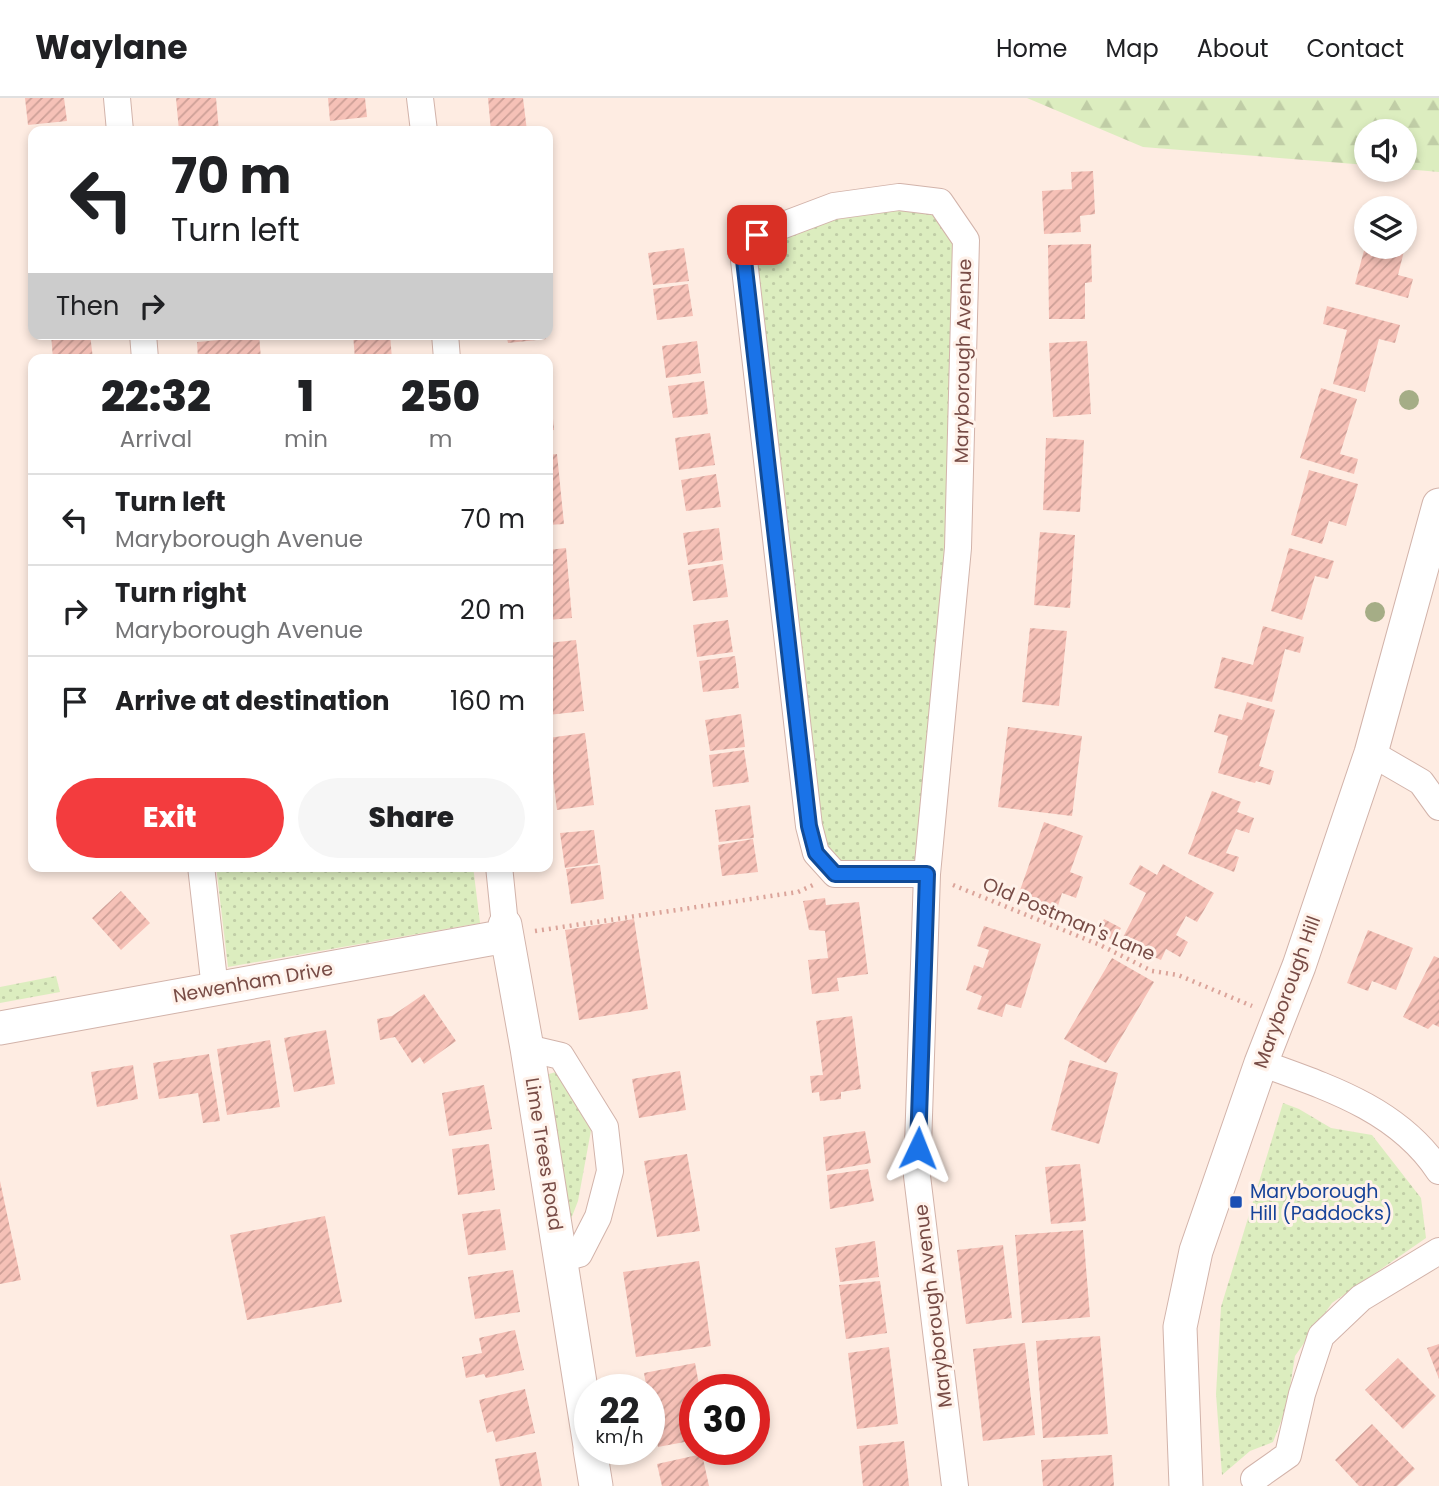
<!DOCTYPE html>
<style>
:root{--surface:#fff;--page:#f6f6f6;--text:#202124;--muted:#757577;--line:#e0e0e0;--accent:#f33c3e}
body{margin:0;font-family:Poppins,sans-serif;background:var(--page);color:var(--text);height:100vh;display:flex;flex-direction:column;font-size:26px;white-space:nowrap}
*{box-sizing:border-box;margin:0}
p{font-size:23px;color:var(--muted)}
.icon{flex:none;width:38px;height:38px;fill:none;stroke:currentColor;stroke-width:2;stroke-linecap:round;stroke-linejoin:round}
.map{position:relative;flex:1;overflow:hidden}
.panel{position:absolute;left:28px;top:256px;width:525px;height:518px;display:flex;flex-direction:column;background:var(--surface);border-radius:14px;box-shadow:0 4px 10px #0003}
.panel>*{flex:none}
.banner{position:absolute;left:28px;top:28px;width:525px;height:214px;border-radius:14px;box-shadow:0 4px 10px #0003;background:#fff;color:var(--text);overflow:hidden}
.fabs{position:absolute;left:1354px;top:21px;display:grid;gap:14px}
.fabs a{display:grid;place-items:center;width:63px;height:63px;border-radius:50%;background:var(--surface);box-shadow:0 4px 10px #0003;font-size:35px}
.speed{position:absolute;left:574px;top:1276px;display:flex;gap:14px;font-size:35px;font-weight:700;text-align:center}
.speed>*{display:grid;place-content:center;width:91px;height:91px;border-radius:50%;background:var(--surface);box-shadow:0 4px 10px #0003;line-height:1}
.speed small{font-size:18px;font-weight:400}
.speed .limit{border:10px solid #d22;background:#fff;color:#111}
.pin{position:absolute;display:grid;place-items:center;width:60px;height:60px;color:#fff;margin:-30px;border-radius:14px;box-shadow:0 4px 10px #0006}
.me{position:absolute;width:77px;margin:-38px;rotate:2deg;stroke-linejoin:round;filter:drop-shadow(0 0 5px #0008)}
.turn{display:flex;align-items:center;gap:24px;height:147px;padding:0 28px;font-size:32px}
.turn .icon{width:91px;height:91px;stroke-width:2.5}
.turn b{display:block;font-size:49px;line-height:60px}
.then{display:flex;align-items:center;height:66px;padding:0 28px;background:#0003;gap:14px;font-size:26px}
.eta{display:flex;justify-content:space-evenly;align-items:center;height:119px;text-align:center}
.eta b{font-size:42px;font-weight:800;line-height:49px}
.primary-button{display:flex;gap:14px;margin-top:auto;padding:14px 28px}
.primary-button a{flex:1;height:80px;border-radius:42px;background:var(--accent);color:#fff;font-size:28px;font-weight:800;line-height:80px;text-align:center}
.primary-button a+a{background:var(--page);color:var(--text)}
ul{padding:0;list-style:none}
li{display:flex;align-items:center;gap:21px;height:91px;padding:0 28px;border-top:2px solid var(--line)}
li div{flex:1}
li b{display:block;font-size:26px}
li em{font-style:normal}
header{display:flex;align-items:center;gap:42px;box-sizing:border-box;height:98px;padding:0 35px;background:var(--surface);border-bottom:2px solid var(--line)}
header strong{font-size:33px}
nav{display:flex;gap:38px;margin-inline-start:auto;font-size:24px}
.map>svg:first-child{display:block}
.grass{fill:url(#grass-dots)}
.forest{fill:url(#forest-firs)}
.building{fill:url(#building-hatch)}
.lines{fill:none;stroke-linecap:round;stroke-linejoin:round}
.minor-casing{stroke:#d2b3aa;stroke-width:28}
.tertiary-casing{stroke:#d2b3aa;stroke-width:35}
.path{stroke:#dba49a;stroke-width:4.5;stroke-dasharray:2 5;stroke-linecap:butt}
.minor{stroke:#fff;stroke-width:26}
.tertiary{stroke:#fff;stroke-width:33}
.tree{fill:#a5ad86}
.route-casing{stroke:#114b97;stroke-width:18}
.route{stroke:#1a73e8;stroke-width:12}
.transit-dot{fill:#1a4fb4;stroke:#fff2ea;stroke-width:2.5}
.labels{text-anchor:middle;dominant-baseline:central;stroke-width:6;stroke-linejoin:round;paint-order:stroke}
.street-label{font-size:19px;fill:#784c46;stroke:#fff2ea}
.transit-label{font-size:19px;fill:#164399;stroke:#fff2ea;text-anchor:start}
</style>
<header>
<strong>Waylane</strong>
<nav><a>Home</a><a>Map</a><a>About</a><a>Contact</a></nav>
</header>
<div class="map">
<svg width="1439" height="1388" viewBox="0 0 1439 1388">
<defs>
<pattern id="grass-dots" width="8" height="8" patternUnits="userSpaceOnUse" patternTransform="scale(1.75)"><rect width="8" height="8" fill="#dcedbf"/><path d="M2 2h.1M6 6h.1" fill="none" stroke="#c0cda6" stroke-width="1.8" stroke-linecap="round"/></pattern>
<pattern id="forest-firs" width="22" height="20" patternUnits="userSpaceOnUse" patternTransform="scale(1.75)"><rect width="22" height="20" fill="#dcedbf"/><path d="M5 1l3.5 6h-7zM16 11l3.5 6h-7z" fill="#c0cda6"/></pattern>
<pattern id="building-hatch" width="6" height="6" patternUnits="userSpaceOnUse" patternTransform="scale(1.75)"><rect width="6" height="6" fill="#f6c1b7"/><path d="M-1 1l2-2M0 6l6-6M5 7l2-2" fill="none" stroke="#cc9f97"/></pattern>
</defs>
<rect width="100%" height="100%" fill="#feece2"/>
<!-- grass -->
<path class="grass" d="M925,102L965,153L927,776H835L816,755L744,162L757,137Z
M216,768H473L480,825L228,869Z
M56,878L60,894L0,905V889Z
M556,974L592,1027L578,1103L571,1121L565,1123L542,978Z
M1283,1005L1299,1011L1331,1030L1372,1037L1421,1100L1426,1140L1332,1205L1295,1258L1287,1308L1273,1344L1250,1353L1222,1377L1216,1296L1221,1209Z"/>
<!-- forest -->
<path class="forest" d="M1027,0H1439V74L1405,71V33H1367V67L1143,49Z"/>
<!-- building -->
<path class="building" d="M25,0H64L67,23L28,27Z
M176,0H216L219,33H179Z
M328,0H365L367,19L330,23Z
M488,0H523L527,33H491Z
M1093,73L1095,116L1080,118L1081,134L1044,136L1042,93L1072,91L1071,74Z
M1091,146L1092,184L1085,185V221H1049L1048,147Z
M1365,149H1405L1398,177L1413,181L1408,200L1355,186Z
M684,150L689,183L653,187L648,155Z
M688,186L693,218L657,222L653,191Z
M1327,208L1400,227L1395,245L1379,241L1365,294L1333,286L1347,232L1323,226Z
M51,236H90L93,261H53Z
M230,236H259L261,261H198L197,244L231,241Z
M353,236H390L392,261H355Z
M506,236H545L546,241L508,245Z
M697,243L701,275L666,280L662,248Z
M1087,243L1091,316L1053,319L1049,245Z
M704,283L708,316L673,320L668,288Z
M548,286H550L554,332L548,333Z
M1321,290L1357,301L1340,356L1358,361L1354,376L1300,360Z
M710,335L715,367L679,372L675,340Z
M1046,340L1084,342L1080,414L1043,412Z
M557,356L564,426L548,427V357Z
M1309,372L1358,386L1346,428L1329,423L1322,446L1291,437Z
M716,376L721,409L686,413L681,382Z
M719,430L723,462L688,467L683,435Z
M1040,434L1075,437L1070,510L1034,507Z
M566,450L572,520L548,522V452Z
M1289,450L1334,463L1328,481L1315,478L1302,522L1271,513Z
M723,466L728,499L693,503L688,472Z
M728,522L733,554L697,559L693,527Z
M1263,528L1304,539L1300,555L1285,551L1272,604L1214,590L1222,559L1253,567Z
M1030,530L1067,533L1059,608L1022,604Z
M576,542L584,613L548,617V545Z
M735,558L739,590L703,594L699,563Z
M1247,604L1275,612L1259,668L1274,673L1270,687L1256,683L1255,685L1218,675L1228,638L1214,634L1219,616L1242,622Z
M741,616L745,649L710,653L705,622Z
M1008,629L1082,638L1072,718L998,709Z
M585,635L594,707L557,712L548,640Z
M744,652L749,684L713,689L709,657Z
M1212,693L1241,704L1237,714L1254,720L1249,735L1236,731L1226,755L1239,759L1234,774L1188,756Z
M750,707L754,740L719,744L715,712Z
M1044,724L1083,738L1070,774L1083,779L1076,800L1062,795L1057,811L1018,798Z
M594,732L598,765L565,770L560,735Z
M753,741L758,774L722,778L718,747Z
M1163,766L1214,795L1197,824L1186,818L1176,837L1188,844L1180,859L1166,851L1161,862L1120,845L1146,795L1129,786L1140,767L1157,777Z
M600,767L604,801L571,806L566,771Z
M121,793L150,825L121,852L92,820Z
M825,800L826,807L859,804L868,876L837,880L839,893L812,896L808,862L828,860L825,833L809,832L803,803Z
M634,821L648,911L579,922L565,832Z
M1104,821L1121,830L1114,843L1097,834Z
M984,828L1041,846L1021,910L1006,906L1002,919L977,911L982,898L966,892L974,867L983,870L989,852L977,848Z
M1368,832L1413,850L1396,892L1372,883L1368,893L1347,885Z
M1434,858L1439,860V929L1433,926L1428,931L1403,919Z
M1112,860L1154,884L1106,965L1064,941Z
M424,896L456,943L424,966L420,959L412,965L395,939L380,942L377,921L392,918Z
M852,918L861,991L841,994V1001L820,1003L819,994L812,995L810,978L823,977L816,923Z
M326,932L335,986L294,994L284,940Z
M270,942L280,1009L227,1017L217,951Z
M209,956L220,1023L203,1025L198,995L159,1001L153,965Z
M1070,962L1118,975L1099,1046L1051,1032Z
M133,967L138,1001L97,1009L91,974Z
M680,973L686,1012L639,1020L632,981Z
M484,987L492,1031L449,1038L442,995Z
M865,1033L871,1065L826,1073L823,1039Z
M489,1046L495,1092L458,1097L452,1051Z
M687,1056L700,1133L657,1139L644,1063Z
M1080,1066L1086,1123L1051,1126L1045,1069Z
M868,1071L874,1103L830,1111L827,1077Z
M0,1083L21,1182L0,1186Z
M500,1111L506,1152L468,1157L462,1116Z
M325,1118L342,1204L247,1222L230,1137Z
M1083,1132L1090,1219L1022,1225L1015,1137Z
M875,1143L879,1179L840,1184L835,1150Z
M1003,1147L1012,1220L966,1226L957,1152Z
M699,1163L711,1248L636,1259L623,1174Z
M513,1172L520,1214L475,1221L468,1179Z
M880,1183L887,1235L846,1241L839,1187Z
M515,1232L524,1272L486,1280L484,1276L466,1280L462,1259L482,1255L479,1240Z
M1100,1238L1108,1336L1043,1340L1036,1243Z
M1025,1245L1035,1337L983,1343L973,1251Z
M1439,1246V1281L1427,1250Z
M889,1249L898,1326L857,1331L848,1255Z
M1398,1260L1436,1298L1403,1331L1365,1292Z
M695,1265L700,1292H695V1342L658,1349L649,1292H647L644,1275Z
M525,1291L535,1335L496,1344L493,1333L487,1335L479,1302Z
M1372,1326L1415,1371L1397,1388H1359L1335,1362Z
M904,1343L909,1388H863L859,1348Z
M536,1354L542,1388H500L495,1361Z
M702,1356L709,1388H662L657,1366Z
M1112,1357L1114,1388H1043L1041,1362Z"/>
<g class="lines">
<defs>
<path id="minor" d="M117,0L120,33
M420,0L424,33
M143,236L145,261
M445,236L447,261
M1371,655L1421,684L1439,709
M201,768L215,891
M499,768L505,827
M927,776H835L816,755L809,728L744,162L757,137L834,108L899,99L940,104L966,142L958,450L927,776L917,1078L955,1388
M527,950L561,958L605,1029L610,1073L598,1119L579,1156L560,1161
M1261,965C1327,989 1398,1011 1439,1073
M1254,1381L1288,1357L1302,1296L1321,1238L1361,1200L1439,1153"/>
<path id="tertiary" d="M505,827L527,950L590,1348
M0,930L506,838
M590,1351L596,1388
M1186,1388L1180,1229L1196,1153L1261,965L1299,868L1371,655L1439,407"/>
</defs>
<!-- minor casing -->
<use href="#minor" class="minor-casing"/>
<!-- tertiary casing -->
<use href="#tertiary" class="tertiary-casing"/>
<!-- path -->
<path class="path" d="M953,787L1100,847L1152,873L1178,877L1252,908
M535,833L798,794L813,787"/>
<!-- minor -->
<use href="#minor" class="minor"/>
<!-- tertiary -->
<use href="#tertiary" class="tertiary"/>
</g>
<!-- trees -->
<g class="tree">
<circle cx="1409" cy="302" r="10"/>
<circle cx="1375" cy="514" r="10"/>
</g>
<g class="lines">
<defs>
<path id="route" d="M757,137L744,162L809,728L816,755L835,776H927L918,1050"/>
</defs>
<!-- route casing -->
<use href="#route" class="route-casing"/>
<!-- route -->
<use href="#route" class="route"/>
</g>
<!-- markers -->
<rect class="transit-dot" x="1229" y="1097" width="14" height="14" rx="3.5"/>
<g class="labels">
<!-- street labels -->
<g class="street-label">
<text transform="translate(963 263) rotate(-89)">Maryborough Avenue</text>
<text transform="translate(1069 821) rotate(23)">Old Postman's Lane</text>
<text transform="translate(253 884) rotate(-10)">Newenham Drive</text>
<text transform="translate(1287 894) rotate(-70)">Maryborough Hill</text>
<text transform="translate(544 1056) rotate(81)">Lime Trees Road</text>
<text transform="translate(933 1208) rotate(-97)">Maryborough Avenue</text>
</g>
<!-- transit labels -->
<g class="transit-label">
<text x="1250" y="1093">Maryborough<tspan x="1250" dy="22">Hill (Paddocks)</tspan></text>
</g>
</g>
</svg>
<div class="fabs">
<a><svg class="icon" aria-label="sound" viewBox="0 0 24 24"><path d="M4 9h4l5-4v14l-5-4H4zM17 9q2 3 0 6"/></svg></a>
<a><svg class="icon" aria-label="layers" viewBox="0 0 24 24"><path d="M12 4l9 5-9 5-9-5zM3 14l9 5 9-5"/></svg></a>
</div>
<div class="speed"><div>22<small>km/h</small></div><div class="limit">30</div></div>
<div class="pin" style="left:757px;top:137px;background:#d93025"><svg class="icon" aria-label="arrive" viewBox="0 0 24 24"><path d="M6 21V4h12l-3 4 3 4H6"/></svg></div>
<svg class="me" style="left:918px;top:1050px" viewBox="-20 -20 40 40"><path d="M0-17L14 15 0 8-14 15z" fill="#1a73e8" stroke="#fff" stroke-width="4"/></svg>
<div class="banner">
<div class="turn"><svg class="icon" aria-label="left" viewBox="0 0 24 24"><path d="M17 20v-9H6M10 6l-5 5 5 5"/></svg><div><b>70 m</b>Turn left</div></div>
<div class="then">Then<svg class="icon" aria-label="right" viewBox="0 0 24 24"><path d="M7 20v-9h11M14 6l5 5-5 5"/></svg></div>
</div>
<section class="panel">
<div class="eta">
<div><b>22:32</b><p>Arrival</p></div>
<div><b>1</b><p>min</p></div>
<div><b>250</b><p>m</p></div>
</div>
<ul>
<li><svg class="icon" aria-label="left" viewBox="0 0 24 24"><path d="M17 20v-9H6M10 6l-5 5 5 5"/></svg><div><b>Turn left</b><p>Maryborough Avenue</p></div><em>70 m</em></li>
<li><svg class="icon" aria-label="right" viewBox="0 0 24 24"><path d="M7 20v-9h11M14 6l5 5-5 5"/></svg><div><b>Turn right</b><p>Maryborough Avenue</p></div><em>20 m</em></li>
<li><svg class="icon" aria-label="arrive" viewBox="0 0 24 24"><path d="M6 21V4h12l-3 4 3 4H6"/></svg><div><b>Arrive at destination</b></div><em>160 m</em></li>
</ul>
<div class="primary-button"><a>Exit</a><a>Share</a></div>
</section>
</div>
